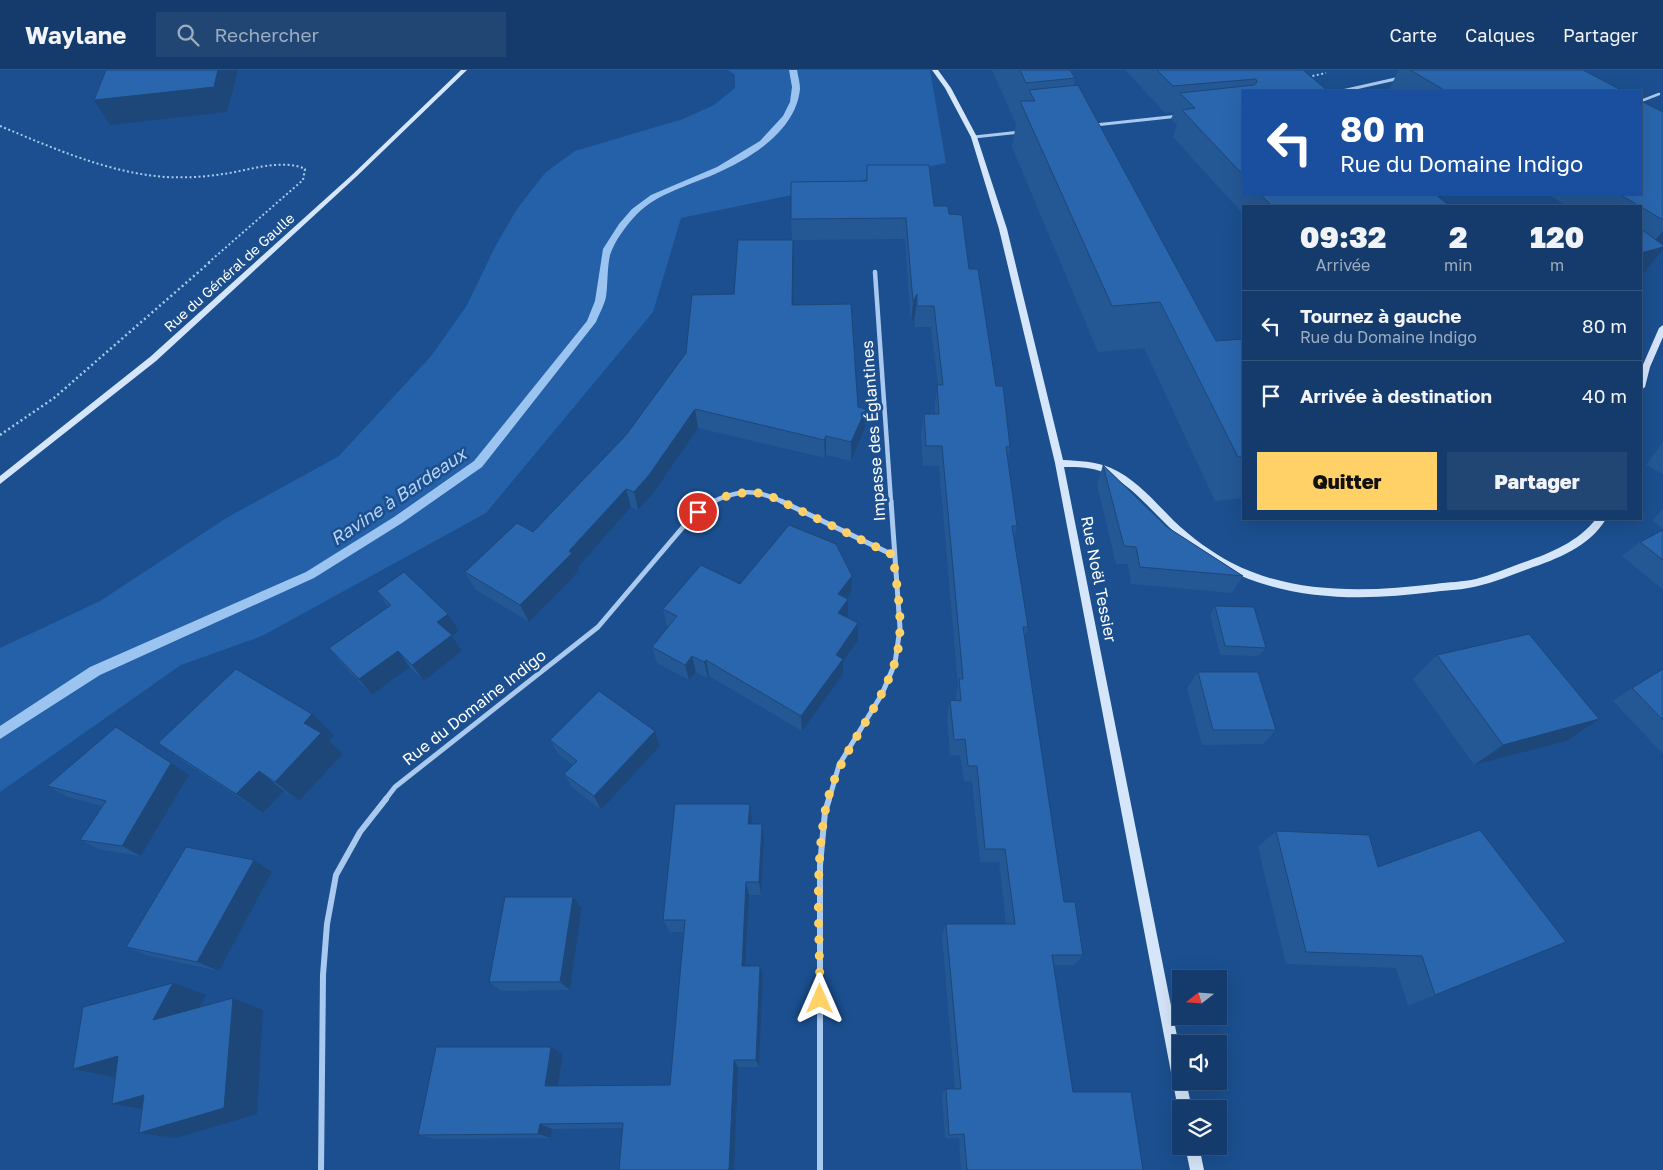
<!DOCTYPE html>
<html lang="fr">
<meta charset="utf-8">
<style>
:root{--surface:#143b6b;--page:#214673;--text:#f1f3f6;--muted:#9dadc1;--line:#33557e;--accent:#ffd166}
body{margin:0;font-family:"Golos Text",sans-serif;background:var(--page);color:var(--text);height:100vh;display:flex;flex-direction:column;font-size:19px;white-space:nowrap}
*{box-sizing:border-box;margin:0}
p{font-size:16px;color:var(--muted)}
.icon{flex:none;width:28px;height:28px;fill:none;stroke:currentColor;stroke-width:2;stroke-linecap:round;stroke-linejoin:round}
.map{position:relative;flex:1;overflow:hidden}
.sheet{position:absolute;left:1242px;top:135px;width:400px;height:315px;display:flex;flex-direction:column;background:var(--surface);border-radius:0px;box-shadow:0 5px 20px #0002,0 0 0 1px var(--line)}
.sheet>*{flex:none}
.top-card{position:absolute;left:1242px;top:20px;width:400px;height:105px;border-radius:0px;box-shadow:0 5px 20px #0002,0 0 0 1px var(--line);background:#1a4fa0;color:#fff;overflow:hidden}
.needle{width:32px;rotate:253deg}
.tools{position:absolute;left:1172px;top:900px;display:grid;gap:10px}
.tools a{display:grid;place-items:center;width:55px;height:55px;border-radius:0px;background:var(--surface);box-shadow:0 5px 20px #0002,0 0 0 1px var(--line);font-size:25px}
.pin{position:absolute;display:grid;place-items:center;width:42px;height:42px;color:#fff;margin:-21px;border:2px solid #fff;border-radius:50%;box-shadow:0 1px 5px #0007}
.me{position:absolute;width:55px;margin:-28px;rotate:0deg;stroke-linejoin:round;filter:drop-shadow(0 0 4px #0008)}
.turn{display:flex;align-items:center;gap:18px;height:105px;padding:0 15px;font-size:22px}
.turn .icon{width:65px;height:65px;stroke-width:2.5}
.turn b{display:block;font-size:35px;line-height:42px}
.eta{display:flex;justify-content:space-evenly;align-items:center;height:85px;text-align:center}
.eta b{font-size:30px;font-weight:800;line-height:35px}
.action{display:flex;gap:10px;margin-top:auto;padding:10px 15px}
.action a{flex:1;height:58px;border-radius:0px;background:var(--accent);color:#111;font-size:20px;font-weight:800;line-height:58px;text-align:center}
.action a+a{background:var(--page);color:var(--text)}
ul{padding:0;list-style:none}
li{display:flex;align-items:center;gap:15px;height:70px;padding:0 15px;border-top:1px solid var(--line)}
li div{flex:1}
li b{display:block;font-size:19px}
li em{font-style:normal}
header{display:flex;align-items:center;gap:30px;box-sizing:border-box;height:70px;padding:0 25px;background:var(--surface);border-bottom:1px solid var(--line)}
header strong{font-size:24px}
nav{display:flex;gap:28px;margin-inline-start:auto;font-size:18px}
.search{width:350px;height:45px;background:var(--page);display:flex;align-items:center;gap:12px;box-sizing:border-box;padding:0 18px;border-radius:0px;color:var(--muted);font-size:19px}
.map>svg:first-child{display:block}
.green{fill:#2461a8}
.lines{fill:none;stroke-linecap:round;stroke-linejoin:round}
.stream{fill:#9cc4f0;fill-rule:evenodd}
.path-far1{stroke:#a9c9ee;stroke-width:2;stroke-dasharray:2 2.5;stroke-linecap:butt}
.path{stroke:#a9c9ee;stroke-width:2.5;stroke-dasharray:2 3;stroke-linecap:butt}
.lane{stroke:#a9c9ee;stroke-width:2.5}
.street-far3{stroke:#a9c9ee;stroke-width:3}
.street-far2{stroke:#a9c9ee;stroke-width:4.5}
.street-far1{stroke:#a9c9ee;stroke-width:5}
.street{stroke:#a9c9ee;stroke-width:6}
.secondary{fill:#d6e6fa;fill-rule:evenodd}
.wall{fill:#245895}
.shaded-wall{fill:#1d4779}
.building{fill:#2a66ad;stroke:#1d4779}
.route{stroke:#ffd166;stroke-width:9;stroke-dasharray:0 16.2}
.labels{text-anchor:middle;dominant-baseline:central;stroke-width:5;stroke-linejoin:round;paint-order:stroke}
.far-street-label{font-size:14px;fill:#fff;stroke:#1b4f8f}
.street-label{font-size:16px;fill:#fff;stroke:#1b4f8f}
.water-label{font-size:18px;font-style:italic;fill:#b5d3f5;stroke:#1b4f8f}
</style>
<header>
<strong>Waylane</strong>
<div class="search"><svg class="icon" aria-label="search" viewBox="0 0 24 24"><circle cx="10" cy="10" r="6"/><path d="M15 15l6 6"/></svg>Rechercher</div>
<nav><a>Carte</a><a>Calques</a><a>Partager</a></nav>
</header>
<div class="map">
<svg width="1663" height="1100" viewBox="0 0 1663 1100">
<rect width="100%" height="100%" fill="#1b4f8f"/>
<!-- green -->
<path class="green" d="M728,0H930L946,93L681,148L653,242L486,443L262,566L181,595L0,722V578L100,531L228,447L339,386L432,285L467,235L495,177L517,139L545,103L575,81L683,49L714,35L735,18V5Z"/>
<g class="lines">
<!-- stream -->
<path class="stream" d="M789,0H797C798,6 800,13 800,19C796,61 750,89 715,104C688,116 658,123 637,144C626,156 615,170 610,185C607,199 608,213 606,227C604,236 599,244 596,252L482,397L402,453L314,508L100,605L0,669V656L90,597L306,502L394,447L474,391L587,251L595,231L603,179L619,154L632,139L651,125L717,97L760,71L783,46L790,32L792,17Z"/>
<!-- path-far1 -->
<path class="path-far1" d="M1308,7L1326,3
M0,56C53,78 108,103 166,107C185,108 204,107 223,104C247,101 282,88 305,99L303,110L208,193"/>
<!-- path -->
<path class="path" d="M0,365L54,328L210,192"/>
<!-- lane -->
<path class="lane" d="M1641,31L1659,24"/>
<!-- street-far3 -->
<path class="street-far3" d="M1342,21L1400,8
M1095,55L1179,46
M974,67L1020,62"/>
<!-- street-far2 -->
<path class="street-far2" d="M875,202L891,432
M712,432C740,419 756,419 783,432"/>
<!-- street-far1 -->
<path class="street-far1" d="M781,431L893,485
M385,730L395,717L598,557L689,450L715,431
M829,730L839,695L882,624L895,593L900,558L891,431"/>
<!-- street -->
<path class="street" d="M321,1100L323,905L327,854L336,805L360,762L386,729
M820,1100V795L825,742L829,729"/>
<!-- secondary -->
<path class="secondary" d="M461,0H467L357,106L156,291L0,414V406L150,287L353,104Z
M932,0H938L951,18L977,67L1007,159L1063,390C1079,391 1095,391 1111,398C1136,409 1155,432 1174,451C1191,467 1211,482 1232,493C1294,525 1368,522 1435,514C1449,512 1463,512 1476,509C1491,505 1505,499 1519,494C1548,484 1577,473 1596,449H1606C1589,477 1557,489 1528,499C1511,505 1495,512 1478,516C1463,520 1448,520 1433,522C1363,531 1290,531 1226,499C1205,488 1185,473 1168,456C1148,437 1130,414 1105,403C1092,397 1078,397 1064,397L1181,986V1011H1186L1192,1039H1181V1044L1178,1039L1055,393L999,159L971,67L945,18Z
M1663,255V267L1650,297L1645,317L1641,320L1642,297L1659,258Z
M1185,1076H1199L1204,1100H1190Z"/>
</g>
<!-- wall -->
<path class="wall" d="M992,0H1073L1072,4L1075,8L1074,15L1216,271L1244,269V428L1215,431L1144,278L1098,282L1012,77L1016,54Z
M1125,0H1303L1244,21V124H1435L1450,136H1244V145L1173,67L1177,55L1171,49L1174,42L1165,43Z
M1399,0H1583L1623,21H1388Z
M1663,42V180L1643,204H1641V136H1567L1547,124H1641Z
M867,95L934,136L949,144L969,199L1010,377L1008,389L1017,456L1014,469L1028,557L1025,567L1064,832L1083,885L1074,895H1054L1073,1022L1143,1100H961L959,1068H945L942,1024L946,1019H955L942,866L946,854H1006L999,792H980L972,711H964L960,685L950,686L947,647L950,630H956V626L958,616L939,396H923L921,364L924,344H935V336L937,315H938L931,257H915V246L911,254L905,169L793,170L794,189L793,235L858,337L866,339L865,358L851,391L826,385L825,388L698,358L653,424L638,440L631,437L578,497L579,501L529,552L475,519L465,502L533,462L626,365L734,224L792,170L791,149L866,111Z
M1663,372V404L1646,395Z
M1103,395L1167,457L1243,506L1232,523L1131,514L1128,494H1116L1097,414Z
M1663,438V459L1652,451Z
M1663,460V519H1662L1622,486L1640,472Z
M852,506L851,523L847,529L848,546L847,547L858,553V570L843,591V605L802,661L709,606L708,608L696,602L689,610L657,593L652,577L668,556H667L663,539L740,514Z
M377,521L448,544L459,561L452,566L462,581L424,611L410,597L372,625L343,595L329,578L388,537Z
M1215,536L1266,578L1259,586L1220,585L1210,545Z
M1437,585L1567,671L1474,695L1413,609Z
M1663,599V684L1613,631L1632,618Z
M1198,602L1276,660L1263,674L1202,675L1187,618Z
M655,661L660,676L601,740L572,717L564,704L573,695L559,685L550,670Z
M334,666L329,671L343,684L299,731L284,721L263,743L187,694L158,673Z
M189,705L141,786L101,780L80,770L102,736L68,727L47,716Z
M750,734L752,749V754H762L764,769L761,825H749L746,896L763,906L759,997H738L623,1058L552,1059L551,1068L435,1069L418,1065L551,977L563,984L558,1016L670,1015L684,862H670L663,850Z
M1480,760L1435,925L1408,936L1396,898L1286,894L1258,777L1276,761L1378,797Z
M272,802L219,901L150,886L126,877Z
M573,827L582,838L570,920L501,921L489,912Z"/>
<!-- shaded-wall -->
<path class="shaded-wall" d="M218,0H238L227,42L110,55L94,30Z
M1663,161V180L1643,204H1641V183L1646,181Z
M793,170L794,189L793,255L792,235Z
M917,224L915,246L911,254L913,232Z
M695,339L698,358L653,424L638,440L634,422Z
M866,339L865,358L851,391V372Z
M826,366V385L825,388L824,370Z
M626,419L631,437L578,497L579,501L529,552L520,535Z
M852,506L851,523L838,541V524Z
M848,529V546L838,560V543Z
M448,544L459,561L452,566L462,581L424,611L412,595L437,552Z
M858,553V570L843,591V605L802,661L801,646L836,585Z
M398,581L410,597L372,625L359,609Z
M692,586L696,602L689,610L685,595Z
M706,590L709,606L708,608L704,592Z
M312,644L334,666L329,671L343,684L299,731L275,712L304,653Z
M1599,649L1567,671L1474,695L1503,675Z
M655,661L660,676L601,740L594,726Z
M171,693L189,705L141,786L122,776Z
M259,701L284,721L263,743L236,724Z
M750,734L752,749L751,769L748,754Z
M762,754L764,769L761,825L759,812Z
M254,790L272,802L219,901L197,892Z
M746,812L749,825L745,906L742,896Z
M573,827L582,838L570,920L560,912Z
M760,896L763,906L759,997L756,990Z
M173,913L206,925L187,961L153,950Z
M233,928L263,940L257,1044L176,1068L139,1063Z
M551,977L563,984L557,1022L545,1016Z
M118,986L155,995L113,1007L73,999Z
M734,990L738,997L734,1100H729Z
M144,1025L150,1040L112,1034Z
M540,1054L552,1059L551,1068L538,1064Z"/>
<!-- building -->
<path class="building" d="M106,0H218L214,17L94,30Z
M1020,0H1070L1075,8L1026,13Z
M1157,0H1303L1328,21H1244V106L1182,40L1195,38L1180,23L1254,15L1257,12L1256,9L1173,16Z
M1410,0H1583L1623,21H1446Z
M1078,15L1216,271L1244,269V386L1238,387L1160,232L1112,236L1020,31H1035L1029,20Z
M1641,31L1663,42V150L1619,124H1641Z
M867,95H929L934,136H948L949,144L962,145L969,199H978L996,316H1003L1010,377H1006L1017,456H1012L1028,557H1023L1064,832H1075L1083,885H1052L1073,1022H1131L1143,1100H967L964,1064L949,1065L946,1019H961L946,854H1015L1005,779H985L977,696H968L965,669L954,670L950,630L961,631L959,609H963L942,376H926L924,344H939L937,315H943L934,236H917V224L913,232L906,148L791,149V112L867,111Z
M1260,124H1435L1450,136H1269L1267,134H1270Z
M1641,159L1663,175V177L1641,183Z
M738,170H793L792,235L851,234L858,337L866,339L851,372L826,366L824,370L695,339L649,405L634,422L626,419L569,481L572,483L520,535L465,502L517,453L533,462L626,365L686,283L692,225L734,224Z
M1103,395L1167,457L1243,506L1140,497L1136,477L1124,476Z
M789,455L836,474L852,506L838,524L848,529L838,543L858,553L836,585L843,589L801,646L706,590L704,592L692,586L685,595L652,577L677,546L663,539L701,495L740,514Z
M1663,460V490L1640,472Z
M404,502L448,544L437,552L452,565L412,595L398,581L359,609L329,578L391,535L377,521Z
M1215,536L1254,537L1266,578L1225,576Z
M1529,564L1599,649L1503,675L1437,585Z
M236,599L312,644L304,653L321,663L275,712L259,701L236,724L158,673Z
M1663,599V650L1632,618Z
M1198,602H1258L1276,660H1213Z
M599,621L655,661L594,726L564,704L577,691L550,670Z
M116,657L171,693L122,776L80,770L106,731L47,716Z
M675,734H750L748,754H762L759,812H746L742,896H760L756,990H734L729,1100H619L623,1053L540,1054L538,1064L418,1065L436,977H551L545,1016L670,1015L685,850H663Z
M1480,760L1566,872L1435,925L1422,886L1306,882L1276,761L1369,765L1378,797Z
M186,777L254,790L197,892L126,877Z
M505,827H573L560,912H489Z
M173,913L153,950L233,928L224,1038L139,1063L144,1025L112,1034L118,986L73,999L83,937Z"/>
<g class="lines">
<!-- route -->
<path class="route" d="M698,442C719,425 741,420 766,424L893,485C897,521 906,560 894,595C876,648 835,685 825,742C814,803 820,868 820,929"/>
</g>
<g class="labels">
<!-- far-street labels -->
<g class="far-street-label">
<text transform="translate(229 202) rotate(-42)">Rue du Général de Gaulle</text>
</g>
<!-- street labels -->
<g class="street-label">
<text transform="translate(873 361) rotate(-94)">Impasse des Églantines</text>
<text transform="translate(1099 509) rotate(79)">Rue Noël Tessier</text>
<text transform="translate(474 637) rotate(-38)">Rue du Domaine Indigo</text>
</g>
<!-- water labels -->
<g class="water-label">
<text transform="translate(398 426) rotate(-34)">Ravine à Bardeaux</text>
</g>
</g>
</svg>
<div class="tools">
<a><svg class="needle" viewBox="-14 -14 28 28"><path d="M0-13l5 13h-10z" fill="#e53935"/><path d="M0 13l5-13h-10z" fill="#9dadc1"/></svg></a>
<a><svg class="icon" aria-label="sound" viewBox="0 0 24 24"><path d="M4 9h4l5-4v14l-5-4H4zM17 9q2 3 0 6"/></svg></a>
<a><svg class="icon" aria-label="layers" viewBox="0 0 24 24"><path d="M12 4l9 5-9 5-9-5zM3 14l9 5 9-5"/></svg></a>
</div>
<div class="pin" style="left:698px;top:442px;background:#d93025"><svg class="icon" aria-label="arrive" viewBox="0 0 24 24"><path d="M6 21V4h12l-3 4 3 4H6"/></svg></div>
<svg class="me" style="left:820px;top:929px" viewBox="-20 -20 40 40"><path d="M0-17L14 15 0 8-14 15z" fill="#ffd166" stroke="#fff" stroke-width="4"/></svg>
<div class="top-card">
<div class="turn"><svg class="icon" aria-label="left" viewBox="0 0 24 24"><path d="M17 20v-9H6M10 6l-5 5 5 5"/></svg><div><b>80 m</b>Rue du Domaine Indigo</div></div>
</div>
<section class="sheet">
<div class="eta">
<div><b>09:32</b><p>Arrivée</p></div>
<div><b>2</b><p>min</p></div>
<div><b>120</b><p>m</p></div>
</div>
<ul>
<li><svg class="icon" aria-label="left" viewBox="0 0 24 24"><path d="M17 20v-9H6M10 6l-5 5 5 5"/></svg><div><b>Tournez à gauche</b><p>Rue du Domaine Indigo</p></div><em>80 m</em></li>
<li><svg class="icon" aria-label="arrive" viewBox="0 0 24 24"><path d="M6 21V4h12l-3 4 3 4H6"/></svg><div><b>Arrivée à destination</b></div><em>40 m</em></li>
</ul>
<div class="action"><a>Quitter</a><a>Partager</a></div>
</section>
</div>
